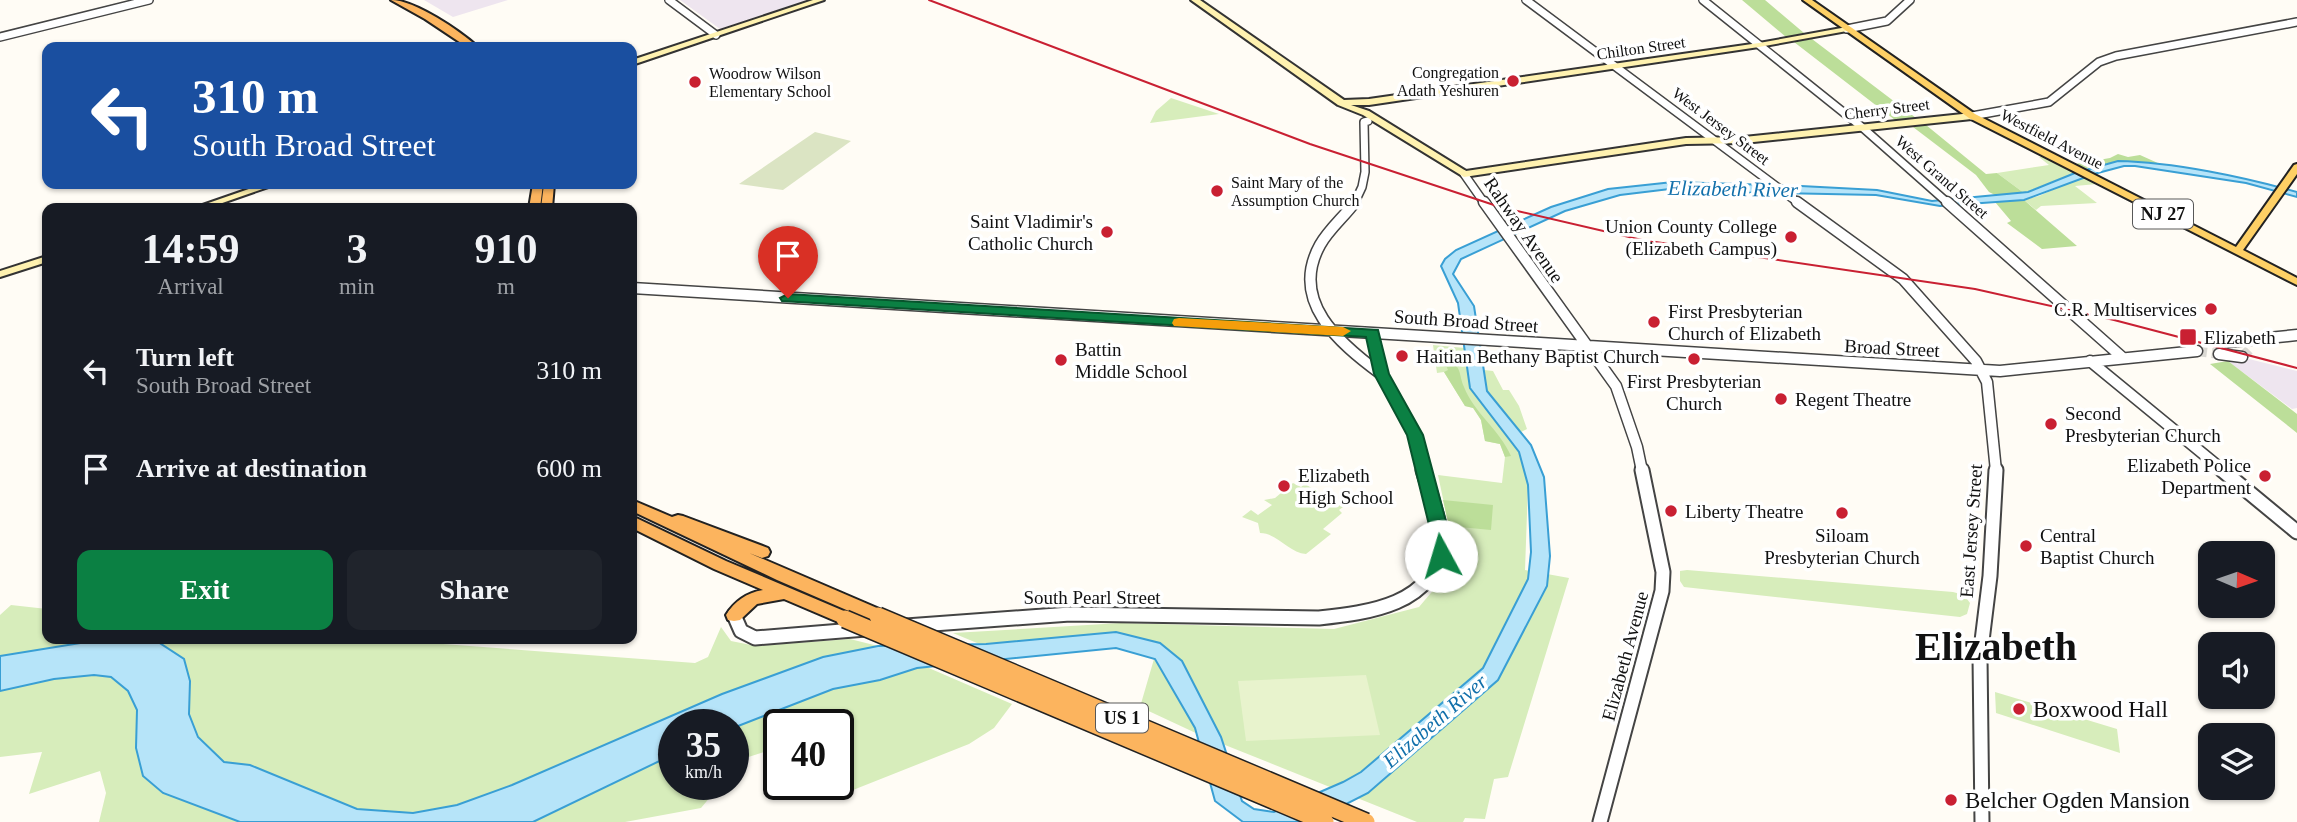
<!DOCTYPE html>
<style>
:root{--surface:#171b24;--page:#20242c;--text:#f1f3f6;--muted:#9ea1a6;--accent:#0b8043}
body{margin:0;font-family:Georgia,serif;background:var(--page);color:var(--text);height:100vh;display:flex;flex-direction:column;font-size:26px;white-space:nowrap}
*{box-sizing:border-box;margin:0}
p{font-size:23px;color:var(--muted)}
.icon{flex:none;width:38px;height:38px;fill:none;stroke:currentColor;stroke-width:2;stroke-linecap:round;stroke-linejoin:round}
.map{position:relative;flex:1;overflow:hidden}
.sheet{position:absolute;left:42px;top:203px;width:595px;height:441px;display:flex;flex-direction:column;background:var(--surface);border-radius:14px;box-shadow:0 2px 5px #0004}
.sheet>*{flex:none}
.guide{position:absolute;left:42px;top:42px;width:595px;height:147px;border-radius:14px;box-shadow:0 2px 5px #0004;background:#1a4fa0;color:#fff;overflow:hidden}
.needle{width:46px;rotate:92deg}
.tools{position:absolute;left:2198px;top:541px;display:grid;gap:14px}
.tools a{display:grid;place-items:center;width:77px;height:77px;border-radius:14px;background:var(--surface);box-shadow:0 2px 5px #0004;font-size:35px}
.speed{position:absolute;left:658px;top:709px;display:flex;gap:14px;font-size:35px;font-weight:700;text-align:center}
.speed>*{display:grid;place-content:center;width:91px;height:91px;border-radius:50%;background:var(--surface);box-shadow:0 2px 5px #0004;line-height:1}
.speed small{font-size:18px;font-weight:400}
.speed .limit{border:4px solid #111;border-radius:10px;background:#fff;color:#111}
.pin{position:absolute;display:grid;place-items:center;width:60px;height:60px;color:#fff;margin:-72px -30px;border-radius:50% 50% 50% 0;rotate:-45deg;box-shadow:0 0 7px #0007}
.pin .icon{rotate:45deg}
.me{position:absolute;width:77px;margin:-38px;rotate:354deg;stroke-linejoin:round;filter:drop-shadow(0 0 5px #0008)}
.turn{display:flex;align-items:center;gap:24px;height:147px;padding:0 35px;font-size:32px}
.turn .icon{width:91px;height:91px;stroke-width:2.5}
.turn b{display:block;font-size:49px;line-height:60px}
.eta{display:flex;justify-content:space-evenly;align-items:center;height:119px;text-align:center}
.eta b{font-size:42px;font-weight:700;line-height:49px}
.button{display:flex;gap:14px;margin-top:auto;padding:14px 35px}
.button a{flex:1;height:80px;border-radius:14px;background:var(--accent);color:#fff;font-size:28px;font-weight:700;line-height:80px;text-align:center}
.button a+a{background:var(--page);color:var(--text)}
ul{padding:0;list-style:none}
li{display:flex;align-items:center;gap:21px;height:98px;padding:0 35px}
li div{flex:1}
li b{display:block;font-size:26px}
li em{font-style:normal}
.map>svg:first-child{display:block}
.industrial{fill:#eee5ef}
.green{fill:#d7edbb}
.forest{fill:#bcde99}
.cemetery{fill:#dbe4c3}
.pitch{fill:#e8f3cd}
.water{fill:#b6e4f9;stroke:#399fd4;stroke-width:2}
.lines{fill:none;stroke-linecap:round;stroke-linejoin:round}
.tertiary-tunnel{stroke:#dbd9d3;stroke-width:10;stroke-dasharray:10 5;stroke-linecap:butt}
.tertiary-far2-casing{stroke:#444;stroke-width:10}
.tertiary-far1-casing{stroke:#444;stroke-width:13}
.tertiary-casing{stroke:#444;stroke-width:17}
.secondary-casing{stroke:#333;stroke-width:4}
.primary-casing{stroke:#222;stroke-width:4}
.trunk-casing{stroke:#222;stroke-width:4}
.tertiary-far2{stroke:#fff;stroke-width:7}
.tertiary-far1{stroke:#fff;stroke-width:10}
.tertiary{stroke:#fff;stroke-width:13}
.secondary{fill:#fff2b0;fill-rule:evenodd}
.primary{fill:#fed065;fill-rule:evenodd}
.trunk{fill:#fcb45e;fill-rule:evenodd}
.rail{stroke:#c92032;stroke-width:2}
.trunk-bridge-casing{stroke:#222;stroke-width:20;stroke-linecap:butt}
.trunk-bridge{stroke:#fcb45e;stroke-width:17}
.route{fill:#0b8043;stroke:#07532c;stroke-width:2}
.slow{fill:#f59e0b}
.poi-dot{fill:#c92032;stroke:#fff;stroke-width:2.5}
.labels{text-anchor:middle;dominant-baseline:central;stroke-width:7;stroke-linejoin:round;paint-order:stroke}
.far-street-label{font-size:16px;fill:#111;stroke:#fff}
.far-poi-label{font-size:16px;fill:#111;stroke:#fff;text-anchor:start}
.shield{fill:#fff;stroke:#585858;stroke-width:2}
.shield-label{font-size:18px;font-weight:bold;fill:#111}
.poi-label{font-size:19px;fill:#111;stroke:#fff;text-anchor:start}
.street-label{font-size:19px;fill:#111;stroke:#fff}
.water-label{font-size:21px;font-style:italic;fill:#1270ab;stroke:#fff}
.near-poi-label{font-size:23px;fill:#111;stroke:#fff;text-anchor:start}
.near-town-label{font-size:40px;font-weight:bold;fill:#111;stroke:#fff}
</style>
<div class="map">
<svg width="2297" height="822" viewBox="0 0 2297 822">
<rect width="100%" height="100%" fill="#fffcf5"/>
<!-- industrial -->
<path class="industrial" d="M424,0H508L453,17Z
M680,0H807L720,29Z
M2233,355L2297,371V408L2292,409L2221,356Z"/>
<!-- green -->
<path class="green" d="M1171,98L1219,114L1150,123L1156,111Z
M2039,157H2044L2074,173L2024,193L1997,173L2049,165Z
M2082,177L2097,184L2075,186L2097,203L2041,206L2036,210L2024,200L2039,196Z
M1433,345L1465,348L1470,388L1519,452L1528,485L1525,570L1569,578L1508,777L1494,779L1485,819L1465,818L1463,822H1417L1200,735L1140,707L1154,659L1116,648L1033,656L989,648L953,633L1121,623L1334,629L1419,607L1452,568L1458,552L1453,546L1438,475L1502,483L1505,457L1500,444L1485,441L1481,420L1474,408L1465,406L1444,372L1437,373Z
M1484,370L1493,371L1503,390H1509L1519,406L1527,429L1521,432L1487,391Z
M1293,483L1301,487L1305,484L1343,507L1339,510L1342,513L1323,529L1331,534L1306,554C1289,553 1277,533 1260,533L1258,523L1242,517L1251,510L1258,515L1272,505L1264,500L1275,498Z
M1687,570L1953,592L1964,595L1970,603L1967,614L1960,617L1684,587L1680,581V571Z
M11,605L47,609V639H376L695,663L708,657L721,627L731,641L756,646L850,639L878,646L1012,704L994,728L969,744L853,790L842,727H838V724H779V747L733,762V724H674V784H721L701,808L625,822H99L106,793L100,771L29,794L42,752L0,757V615Z
M1995,692L2117,729L2120,753L1996,713Z"/>
<!-- forest -->
<path class="forest" d="M1742,0H1765L1804,33L1786,37Z
M1812,39L1916,118L1895,120L1794,42Z
M1926,125L1986,174L1997,173L2024,193L1995,195L1989,192L1976,175L1913,127Z
M2118,154L2128,157L2140,155L2160,164L2118,161L2085,169L2075,164L2110,158Z
M2024,200L2077,246L2042,249L2007,223L2011,221L1995,202Z
M1448,359C1463,369 1458,373 1464,387C1474,413 1500,430 1511,456L1505,457L1500,444L1485,441L1481,420L1473,408L1465,406L1444,372L1448,370L1444,361Z
M2228,361L2297,414V433L2210,364Z
M1443,500L1493,505L1491,530L1449,526Z"/>
<!-- cemetery -->
<path class="cemetery" d="M815,132L851,141L783,190L739,184Z"/>
<!-- pitch -->
<path class="pitch" d="M1366,675L1380,735L1246,741L1238,681Z"/>
<!-- water -->
<path class="water" d="M2118,161C2173,162 2244,177 2297,192V197L2246,183L2135,166H2124L2094,174L2024,200L1940,206L1876,195L1720,192L1678,188L1620,195L1565,211L1461,259L1453,274L1474,306L1487,391L1531,445L1544,477L1550,556L1547,586L1498,680L1368,793L1311,822H1243L1215,801L1195,728L1155,659L1116,648L917,668L880,680L833,689L733,728V724H674V754L533,822H240L163,793L143,776L136,748L137,710L128,691L111,677L94,675L54,679L0,691V656L105,639H143L158,642L184,659L190,681L189,714L198,737L224,762L250,765L357,809L413,813L457,805L512,785L722,694L823,657L878,646L986,644L1116,632L1160,643L1182,661L1221,737L1242,801L1254,809L1274,812L1343,782L1361,772L1483,668L1528,579L1531,552L1528,485L1519,452L1470,388L1458,303L1441,266L1445,259L1456,250L1551,207L1608,189L1673,182L1801,186L1877,190L1932,201L2028,192L2075,173Z"/>
<g class="lines">
<!-- tertiary-tunnel -->
<path class="tertiary-tunnel" d="M2197,351L2219,354
M2242,357L2251,348"/>
<defs>
<path id="tertiary-far2" d="M669,0L716,35
M1526,0L1800,204
M1703,0L1863,128L1949,204
M1847,29L1887,21L1910,0
M0,37L149,0
M1972,116L2049,102L2099,62L2116,56L2297,22
M1464,174L1485,204
M1354,204L1362,187L1365,172L1364,122L1368,121"/>
<path id="tertiary-far1" d="M1355,202C1344,217 1329,229 1320,245C1289,301 1339,343 1381,374
M1484,202L1616,386L1637,447L1642,471
M1797,202L1903,279L1976,361L1987,382L1996,471
M1947,202L2123,358
M632,288L2000,371L2197,351
M1373,333L1381,374L1415,435L1424,471
M2228,342L2297,335
M2219,354L2242,357
M2090,361L2224,471"/>
<path id="tertiary" d="M2222,470L2297,532
M734,615L741,631L755,638L866,629
M906,626L1070,614L1319,618C1367,613 1436,605 1441,544C1442,527 1428,487 1423,470
M1600,822L1662,591L1663,572L1642,470
M1982,822L1980,657L1990,576L1996,470"/>
<path id="secondary" d="M813,0H824L632,65V60Z
M1191,0H1200L1344,100L1369,99L1759,43L1847,27L1851,29L1847,31L1759,47L1369,105H1351L1369,111L1466,171L1686,138L1744,137L1972,113L1976,116L1972,119L1744,143L1686,144L1464,177L1363,115L1338,105Z
M263,184H277L208,208H194Z
M47,256V262L0,277V271Z"/>
<path id="primary" d="M1803,0H1812L1975,114L2236,247L2294,165L2297,164V174L2243,250L2297,278V285L1969,118Z"/>
<path id="trunk" d="M391,0C415,0 460,31 478,47H467L425,19Z
M533,184H543L540,208H529Z
M544,184H554L552,208H541Z
M632,500L672,517L678,515L683,516L768,548L770,552L768,556L762,558L749,553L884,611L886,616L884,621L878,622L872,621L777,580L632,511Z
M632,516L726,561L851,614L853,619L851,624L845,625L784,599L757,604L740,620L734,621L728,620L726,615C735,601 746,593 763,590L714,569L632,528Z"/>
</defs>
<!-- tertiary-far2 casing -->
<use href="#tertiary-far2" class="tertiary-far2-casing"/>
<!-- tertiary-far1 casing -->
<use href="#tertiary-far1" class="tertiary-far1-casing"/>
<!-- tertiary casing -->
<use href="#tertiary" class="tertiary-casing"/>
<!-- secondary casing -->
<use href="#secondary" class="secondary-casing"/>
<!-- primary casing -->
<use href="#primary" class="primary-casing"/>
<!-- trunk casing -->
<use href="#trunk" class="trunk-casing"/>
<!-- tertiary-far2 -->
<use href="#tertiary-far2" class="tertiary-far2"/>
<!-- tertiary-far1 -->
<use href="#tertiary-far1" class="tertiary-far1"/>
<!-- tertiary -->
<use href="#tertiary" class="tertiary"/>
<!-- secondary -->
<use href="#secondary" class="secondary"/>
<!-- primary -->
<use href="#primary" class="primary"/>
<!-- trunk -->
<use href="#trunk" class="trunk"/>
<!-- rail -->
<path class="rail" d="M929,0L1310,144L1500,207L1642,240L1975,289L2114,320L2297,368"/>
<defs>
<path id="trunk-bridge" d="M878,616L1366,822
M845,619L1325,822"/>
</defs>
<!-- trunk-bridge casing -->
<use href="#trunk-bridge" class="trunk-bridge-casing"/>
<!-- trunk-bridge -->
<use href="#trunk-bridge" class="trunk-bridge"/>
</g>
<!-- route -->
<path class="route" d="M788,294L1378,330L1389,374L1423,435L1448,529L1450,556L1447,561H1435L1430,529L1407,435L1374,374L1366,337L782,301L780,298Z"/>
<!-- slow -->
<path class="slow" d="M1179,318L1343,327L1351,331L1343,336L1174,326L1172,323L1174,319Z"/>
<!-- markers -->
<g class="poi-dot">
<circle cx="1513" cy="81" r="7"/>
<circle cx="695" cy="82" r="7"/>
<circle cx="1217" cy="191" r="7"/>
<circle cx="1107" cy="232" r="7"/>
<circle cx="1791" cy="237" r="7"/>
<circle cx="2211" cy="309" r="7"/>
<circle cx="1654" cy="322" r="7"/>
<rect x="2179" y="328" width="18" height="18" rx="3.5"/>
<circle cx="1402" cy="356" r="7"/>
<circle cx="1694" cy="359" r="7"/>
<circle cx="1061" cy="360" r="7"/>
<circle cx="1781" cy="399" r="7"/>
<circle cx="2051" cy="424" r="7"/>
<circle cx="2265" cy="476" r="7"/>
<circle cx="1284" cy="486" r="7"/>
<circle cx="1671" cy="511" r="7"/>
<circle cx="1842" cy="513" r="7"/>
<circle cx="2026" cy="546" r="7"/>
<circle cx="2019" cy="709" r="7"/>
<circle cx="1951" cy="800" r="7"/>
</g>
<g class="labels">
<!-- far-street labels -->
<g class="far-street-label">
<text transform="translate(1641 48) rotate(-8)">Chilton Street</text>
<text transform="translate(1887 109) rotate(-7)">Cherry Street</text>
<text transform="translate(1721 126) rotate(37)">West Jersey Street</text>
<text transform="translate(2052 139) rotate(27)">Westfield Avenue</text>
<text transform="translate(1942 177) rotate(41)">West Grand Street</text>
</g>
<!-- far-poi labels -->
<g class="far-poi-label">
<text x="1499" y="72" text-anchor="end">Congregation<tspan x="1499" dy="18">Adath Yeshuren</tspan></text>
<text x="709" y="73">Woodrow Wilson<tspan x="709" dy="18">Elementary School</tspan></text>
<text x="1231" y="182">Saint Mary of the<tspan x="1231" dy="18">Assumption Church</tspan></text>
</g>
<!-- shield labels -->
<g class="shield">
<rect x="2133" y="199.5" width="60" height="29" rx="5"/>
<rect x="1096" y="703.5" width="52" height="29" rx="5"/>
</g>
<g class="shield-label">
<text x="2163" y="214">NJ 27</text>
<text x="1122" y="718">US 1</text>
</g>
<!-- poi labels -->
<g class="poi-label">
<text x="1093" y="221" text-anchor="end">Saint Vladimir's<tspan x="1093" dy="22">Catholic Church</tspan></text>
<text x="1777" y="226" text-anchor="end">Union County College<tspan x="1777" dy="22">(Elizabeth Campus)</tspan></text>
<text x="2197" y="309" text-anchor="end">C.R. Multiservices</text>
<text x="1668" y="311">First Presbyterian<tspan x="1668" dy="22">Church of Elizabeth</tspan></text>
<text x="2204" y="337">Elizabeth</text>
<text x="1075" y="349">Battin<tspan x="1075" dy="22">Middle School</tspan></text>
<text x="1416" y="356">Haitian Bethany Baptist Church</text>
<text x="1694" y="381" text-anchor="middle">First Presbyterian<tspan x="1694" dy="22">Church</tspan></text>
<text x="1795" y="399">Regent Theatre</text>
<text x="2065" y="413">Second<tspan x="2065" dy="22">Presbyterian Church</tspan></text>
<text x="2251" y="465" text-anchor="end">Elizabeth Police<tspan x="2251" dy="22">Department</tspan></text>
<text x="1298" y="475">Elizabeth<tspan x="1298" dy="22">High School</tspan></text>
<text x="1685" y="511">Liberty Theatre</text>
<text x="1842" y="535" text-anchor="middle">Siloam<tspan x="1842" dy="22">Presbyterian Church</tspan></text>
<text x="2040" y="535">Central<tspan x="2040" dy="22">Baptist Church</tspan></text>
</g>
<!-- street labels -->
<g class="street-label">
<text transform="translate(1524 230) rotate(55)">Rahway Avenue</text>
<text transform="translate(1466 321) rotate(4)">South Broad Street</text>
<text transform="translate(1892 348) rotate(3)">Broad Street</text>
<text transform="translate(1971 531) rotate(-86)">East Jersey Street</text>
<text x="1092" y="597">South Pearl Street</text>
<text transform="translate(1625 656) rotate(-75)">Elizabeth Avenue</text>
</g>
<!-- water labels -->
<g class="water-label">
<text transform="translate(1733 189) rotate(1)">Elizabeth River</text>
<text transform="translate(1435 721) rotate(-41)">Elizabeth River</text>
</g>
<!-- near-poi labels -->
<g class="near-poi-label">
<text x="2033" y="709">Boxwood Hall</text>
<text x="1965" y="800">Belcher Ogden Mansion</text>
</g>
<!-- near-town labels -->
<g class="near-town-label">
<text x="1996" y="646">Elizabeth</text>
</g>
</g>
</svg>
<div class="tools">
<a><svg class="needle" viewBox="-14 -14 28 28"><path d="M0-13l5 13h-10z" fill="#e53935"/><path d="M0 13l5-13h-10z" fill="#9ea1a6"/></svg></a>
<a><svg class="icon" aria-label="sound" viewBox="0 0 24 24"><path d="M4 9h4l5-4v14l-5-4H4zM17 9q2 3 0 6"/></svg></a>
<a><svg class="icon" aria-label="layers" viewBox="0 0 24 24"><path d="M12 4l9 5-9 5-9-5zM3 14l9 5 9-5"/></svg></a>
</div>
<div class="speed"><div>35<small>km/h</small></div><div class="limit">40</div></div>
<div class="pin" style="left:788px;top:298px;background:#d93025"><svg class="icon" aria-label="arrive" viewBox="0 0 24 24"><path d="M6 21V4h12l-3 4 3 4H6"/></svg></div>
<svg class="me" style="left:1441px;top:556px" viewBox="-20 -20 40 40"><circle r="19" fill="#fff"/><path d="M0-13L10 11 0 6-10 11z" fill="#0b8043"/></svg>
<div class="guide">
<div class="turn"><svg class="icon" aria-label="left" viewBox="0 0 24 24"><path d="M17 20v-9H6M10 6l-5 5 5 5"/></svg><div><b>310 m</b>South Broad Street</div></div>
</div>
<section class="sheet">
<div class="eta">
<div><b>14:59</b><p>Arrival</p></div>
<div><b>3</b><p>min</p></div>
<div><b>910</b><p>m</p></div>
</div>
<ul>
<li><svg class="icon" aria-label="left" viewBox="0 0 24 24"><path d="M17 20v-9H6M10 6l-5 5 5 5"/></svg><div><b>Turn left</b><p>South Broad Street</p></div><em>310 m</em></li>
<li><svg class="icon" aria-label="arrive" viewBox="0 0 24 24"><path d="M6 21V4h12l-3 4 3 4H6"/></svg><div><b>Arrive at destination</b></div><em>600 m</em></li>
</ul>
<div class="button"><a>Exit</a><a>Share</a></div>
</section>
</div>
